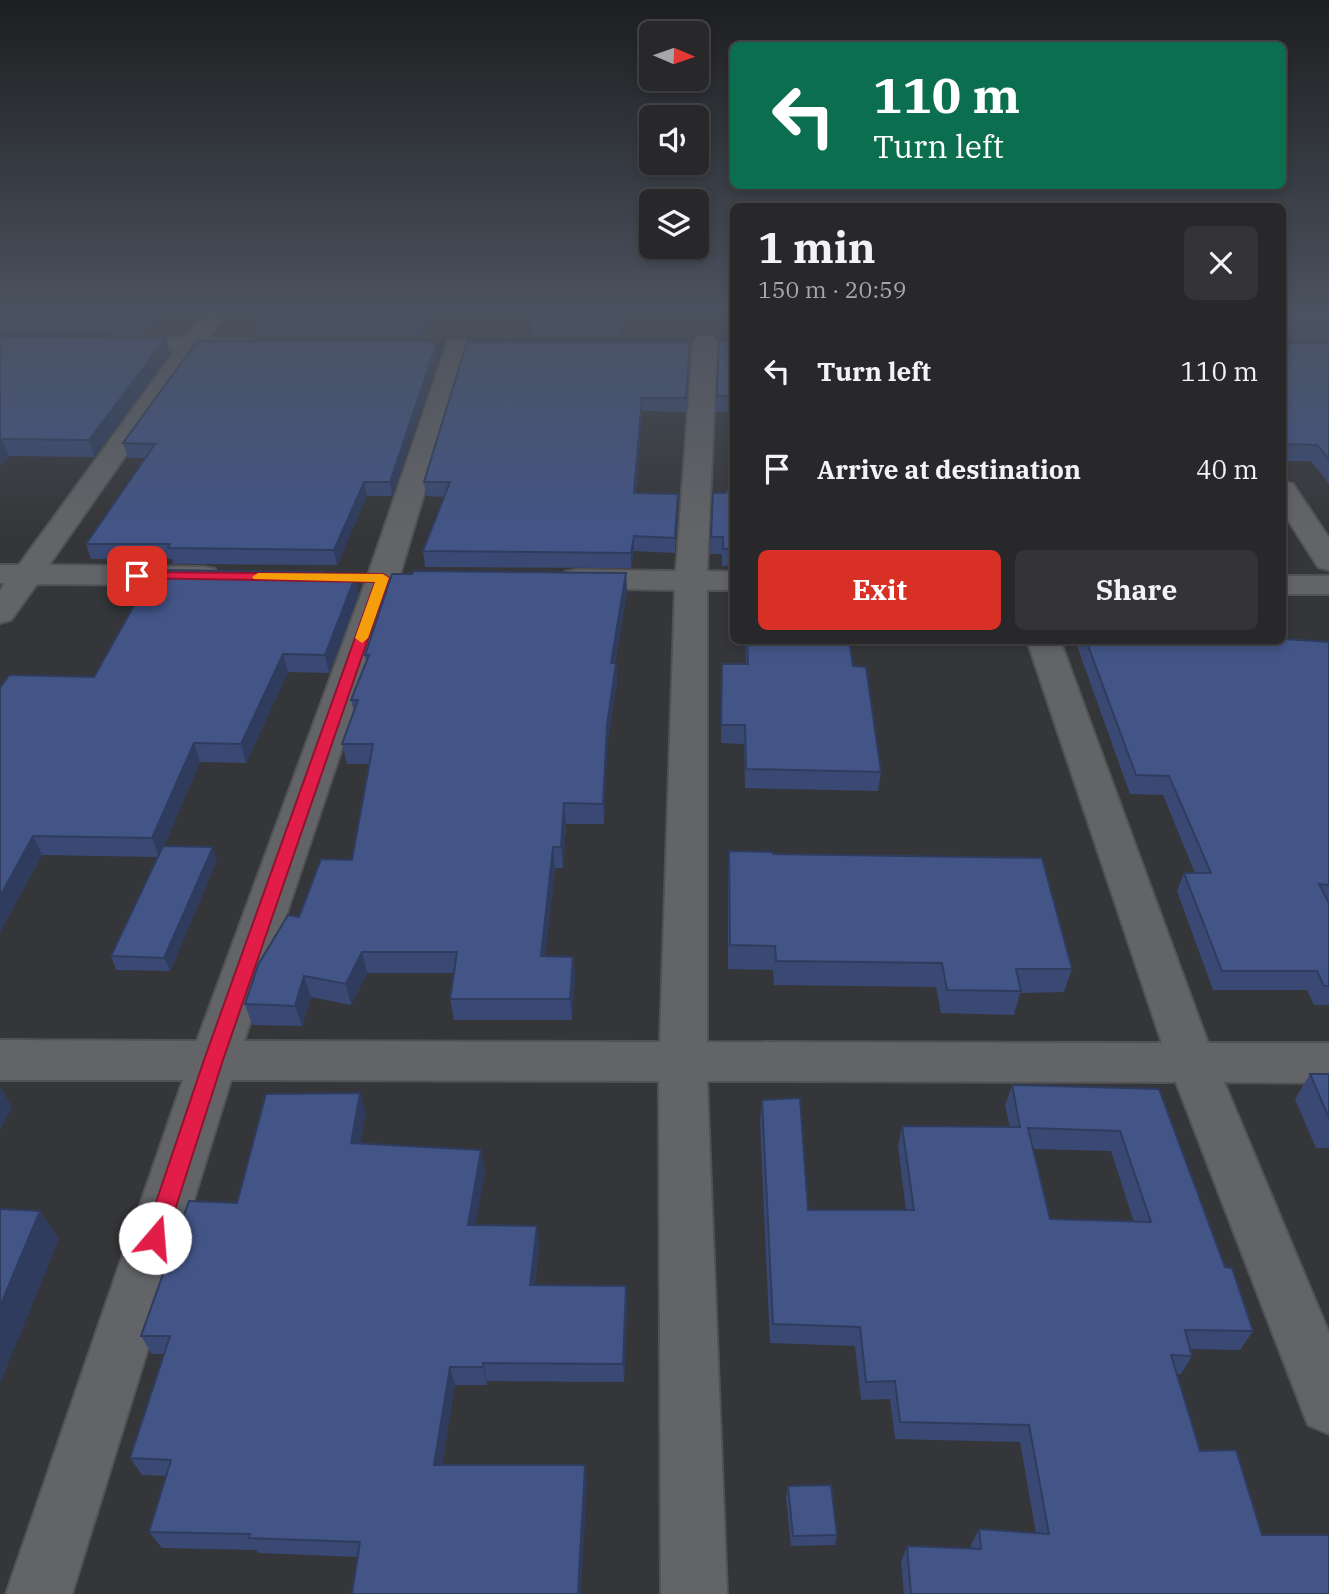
<!DOCTYPE html>
<meta charset="utf-8">
<style>
:root{--surface:#28282b;--page:#343437;--text:#f1f3f6;--muted:#a5a6a9;--line:#444447;--accent:#d93025}
body{margin:0;font-family:"IBM Plex Serif",serif;background:var(--page);color:var(--text);height:100vh;display:flex;flex-direction:column;font-size:26px;white-space:nowrap}
*{box-sizing:border-box;margin:0}
p{font-size:23px;color:var(--muted)}
.icon{flex:none;width:38px;height:38px;fill:none;stroke:currentColor;stroke-width:2;stroke-linecap:round;stroke-linejoin:round}
.map{position:relative;flex:1;overflow:hidden}
.drawer{position:absolute;left:730px;top:203px;width:556px;height:441px;display:flex;flex-direction:column;background:var(--surface);border-radius:10px;box-shadow:0 4px 10px #0003,0 0 0 2px var(--line)}
.drawer>*{flex:none}
.banner{position:absolute;left:730px;top:42px;width:556px;height:147px;border-radius:10px;box-shadow:0 4px 10px #0003,0 0 0 2px var(--line);background:#0b6e4f;color:#fff;overflow:hidden}
.needle{width:46px;rotate:92deg}
.tools{position:absolute;left:639px;top:21px;display:grid;gap:14px}
.tools a{display:grid;place-items:center;width:70px;height:70px;border-radius:10px;background:var(--surface);box-shadow:0 4px 10px #0003,0 0 0 2px var(--line);font-size:35px}
.pin{position:absolute;display:grid;place-items:center;width:60px;height:60px;color:#fff;margin:-30px;border-radius:14px;box-shadow:0 4px 10px #0006}
.me{position:absolute;width:77px;margin:-38px;rotate:18deg;stroke-linejoin:round;filter:drop-shadow(0 0 5px #0008)}
.turn{display:flex;align-items:center;gap:24px;height:147px;padding:0 28px;font-size:32px}
.turn .icon{width:91px;height:91px;stroke-width:2.5}
.turn b{display:block;font-size:49px;line-height:60px}
.round{display:grid;place-items:center;flex:none;width:74px;height:74px;border-radius:10px;background:var(--page)}
.summary{display:flex;align-items:center;justify-content:space-between;height:119px;padding:0 28px}
h1{font-size:42px;font-weight:700;line-height:52px}
.action{display:flex;gap:14px;margin-top:auto;padding:14px 28px}
.action a{flex:1;height:80px;border-radius:10px;background:var(--accent);color:#fff;font-size:28px;font-weight:700;line-height:80px;text-align:center}
.action a+a{background:var(--page);color:var(--text)}
ul{padding:0;list-style:none}
li{display:flex;align-items:center;gap:21px;height:98px;padding:0 28px}
li div{flex:1}
li b{display:block;font-size:26px}
li em{font-style:normal}
.map>svg:first-child{display:block}
.lines{fill:none;stroke-linecap:round;stroke-linejoin:round}
.minor-casing{stroke:#505254;stroke-width:4}
.minor{fill:#636467;fill-rule:evenodd}
.wall{fill:#3a4974;fill-rule:evenodd}
.shaded-wall{fill:#2f3c5e}
.building{fill:#435587;stroke:#2f3c5e;stroke-width:2;fill-rule:evenodd}
.route{fill:#e11d48;stroke:#92132f;stroke-width:2}
.slow{fill:#f59e0b}
</style>
<div class="map">
<svg width="1329" height="1594" viewBox="0 0 1329 1594">
<rect width="100%" height="100%" fill="#353639"/>
<g class="lines">
<defs>
<path id="minor" d="M206,309H228L208,338L254,340L258,345L254,350L198,352L49,565L204,567L215,569L219,576L215,583L204,585L37,584L11,620L0,623V591L5,583H0V565H19L175,351H114L106,349L102,344L106,339L114,337L185,338Z
M705,336L713,338L717,343L707,571L733,572V590H707V1042L1162,1043L1027,640H1060L1208,1043H1329V1083L1224,1082L1329,1333V1434L1308,1425L1176,1082L707,1081L727,1594H661L659,1081L231,1080L72,1594H6L183,1080H0V1040L197,1041L367,578L448,341H464L468,346L399,578L244,1041L660,1042L675,590L576,588L565,586L560,579L565,572L576,570L676,571L693,343L697,338Z
M1283,482L1293,484L1329,538V570L1318,567L1283,512Z
M1283,576H1329V594H1283Z"/>
</defs>
<!-- minor casing -->
<use href="#minor" class="minor-casing"/>
<!-- minor -->
<use href="#minor" class="minor"/>
</g>
<!-- wall -->
<path class="wall" d="M0,309H168L148,334H0Z
M622,309V321L620,335L532,336L531,317Z
M1283,309H1329V339H1286L1285,346L1286,343H1329V484L1311,461H1283Z
M428,312L429,320L422,336L256,335L253,318Z
M0,337L166,338L170,354L94,457L9,456L0,466Z
M719,341H733V566H722V554H710L713,493H726L729,490V412H716Z
M690,342L686,412L642,411L636,493L678,494L675,553L634,551L631,568L425,567L423,551L444,497L426,496L424,482Z
M438,356L392,496H367L337,565L173,564L172,559H91L86,544L145,458H128L123,443Z
M626,573L627,592L615,663H616L617,683L607,745L604,824H566L563,868H555L545,956L573,957L575,977L572,1020H454L450,999L454,973H367L351,1005L311,997L302,1026L252,1025L245,1004L299,917L352,860L369,764H347L342,744L354,712L351,700L366,662L365,655Z
M324,577H355L359,594L329,673L288,672L246,763L200,762L164,846L217,860L170,971L116,970L111,956L158,857L42,855L0,932V688L94,677Z
M1284,639L1329,642V1005H1314L1307,990H1213L1177,891L1184,873H1195L1163,795L1130,794L1075,640H1283Z
M745,640H849L853,666L881,772L878,791L745,788L744,744L721,743L722,664H746Z
M729,851L773,854L1072,969L1064,992L1020,993L1014,1015L941,1013L936,987L774,985L773,970L728,969V875Z
M1310,1074H1329V1148H1316L1295,1099Z
M1012,1085L1159,1089L1225,1267L1253,1331L1240,1350L1190,1349L1192,1356L1181,1374H1177L1200,1451L1262,1535L1329,1594H904L901,1562L907,1546L971,1549V1545L979,1529L1036,1533L1020,1442L895,1439L890,1399L861,1400L855,1346L770,1343L760,1121L762,1100L808,1210H906L898,1146L902,1126L1010,1127L1005,1106ZM1033,1149L1111,1151L1134,1222L1050,1219Z
M366,1113L360,1143L485,1170L475,1225L537,1226L539,1246L535,1285L627,1305L624,1382L487,1381V1385H455L442,1465L587,1482L358,1557L259,1553L256,1550L162,1548L149,1532L166,1476L142,1475L130,1458L164,1354H152L141,1336L237,1203Z
M788,1486L837,1535L835,1545L791,1546L786,1497Z"/>
<!-- shaded-wall -->
<path class="shaded-wall" d="M152,309H168L148,334L144,319Z
M423,309H429L428,312L429,320L422,336L420,320Z
M621,309H622V321L620,335V317Z
M166,338L170,354L94,457L89,440Z
M437,342L438,356L392,496L390,482Z
M690,342V356L686,412V398Z
M642,398V411L634,508V493Z
M2,439L9,456L0,466V441Z
M364,482L367,496L337,565L334,550Z
M678,494V509L675,553V538Z
M634,536V551L631,568V553Z
M626,573L627,592L611,683V663Z
M355,577L359,594L329,673L325,655Z
M283,654L288,672L246,763L241,744Z
M616,663L617,683L607,745L604,824L603,804L607,725Z
M194,743L200,762L159,857L152,838Z
M564,803L566,824L563,868L561,847Z
M33,836L42,855L0,932V896Z
M213,847L217,860L170,971L164,958Z
M553,847L555,868L543,977L541,956Z
M362,952L367,973L351,1005L346,984Z
M573,957L575,977L572,1020L570,999Z
M304,976L311,997L302,1026L295,1006Z
M0,1087L12,1106L0,1131Z
M360,1093L366,1113L357,1163L351,1143Z
M481,1150L485,1170L472,1245L468,1225Z
M40,1211L59,1239L0,1384V1306Z
M537,1226L539,1246L533,1304L530,1285Z
M626,1286L627,1305L624,1382L623,1364Z
M483,1363L487,1381V1385L483,1367Z
M450,1367L455,1385L439,1482L434,1465Z
M585,1465L587,1482L581,1594H578Z"/>
<!-- building -->
<path class="building" d="M0,309H152L144,319H0Z
M259,309H425L420,320L253,318Z
M533,309H621L620,317H531Z
M1283,309H1329V325H1288L1285,327L1286,343L1283,339Z
M0,337L166,338L89,440L2,439L0,441Z
M197,341L437,342L390,482H364L334,550L168,548L170,544H86L155,444L123,443Z
M719,341H733V549H723V537H711L713,493H726V490H730L729,396H717Z
M467,342H690L686,398H642L634,493L678,494L675,538L634,536L631,553L423,551L450,482H424Z
M1286,343H1329V459L1317,445L1283,444V346H1289Z
M154,570L323,572L320,577H355L325,655L283,654L241,744L194,743L152,838L33,836L0,896V688L9,675L94,677Z
M414,571L626,573L611,663H616L607,725L603,804L564,803L561,847H553L541,956L573,957L570,999H450L457,952H362L346,984L304,976L295,1006L245,1004L258,965L288,915L299,917L321,859L352,860L373,744H342L358,700H351L369,655H365L392,574H412Z
M1283,637L1284,639L1329,642V885L1319,884L1329,903V986H1324L1317,971H1222L1184,873H1211L1169,776L1136,775L1086,640H1283Z
M747,640H849L853,666L866,667L881,772L746,769L745,725H721L722,664H748Z
M163,846L213,847L164,958L111,956Z
M729,851L773,852V854L1042,858L1072,969H1016L1021,991L947,990L942,963L776,961L775,946L730,945Z
M1310,1074H1329V1118Z
M1012,1085L1159,1089L1225,1267L1232,1268L1253,1331L1185,1330L1192,1356L1171,1355L1200,1451L1236,1450L1262,1535H1329V1594H911L907,1546L981,1549L979,1529L1049,1534L1029,1425L900,1422L895,1381L866,1382L860,1327L773,1324L762,1100L800,1098L808,1210H914L902,1126L1020,1127ZM1028,1128L1120,1131L1151,1222L1050,1219Z
M360,1093L351,1143L481,1150L468,1225L537,1226L530,1285L626,1286L623,1364L483,1363V1367H450L434,1465H585L578,1594H352L360,1542L249,1538L250,1534L149,1532L171,1460L130,1458L170,1336H141L189,1201L237,1203L266,1094Z
M0,1209L40,1211L0,1306Z
M831,1485L837,1535L793,1536L788,1486Z"/>
<!-- sky -->
<linearGradient id="sky" x2="0" y2="1"><stop stop-color="#1d1e1f"/><stop offset="0.58" stop-color="#4b525f"/><stop offset="1" stop-color="#4b525f" stop-opacity="0"/></linearGradient>
<rect width="1329" height="532" fill="url(#sky)"/>
<!-- route -->
<path class="route" d="M137,572L383,574L389,578L223,1060L166,1238L163,1245L155,1248L148,1245L144,1238L204,1060L375,582L132,578L131,576Z"/>
<!-- slow -->
<path class="slow" d="M258,573L383,574L389,578L368,638L362,643L355,638L375,582L254,579L252,577Z"/>
</svg>
<div class="tools">
<a><svg class="needle" viewBox="-14 -14 28 28"><path d="M0-13l5 13h-10z" fill="#e53935"/><path d="M0 13l5-13h-10z" fill="#a5a6a9"/></svg></a>
<a><svg class="icon" aria-label="sound" viewBox="0 0 24 24"><path d="M4 9h4l5-4v14l-5-4H4zM17 9q2 3 0 6"/></svg></a>
<a><svg class="icon" aria-label="layers" viewBox="0 0 24 24"><path d="M12 4l9 5-9 5-9-5zM3 14l9 5 9-5"/></svg></a>
</div>
<div class="pin" style="left:137px;top:576px;background:#d93025"><svg class="icon" aria-label="arrive" viewBox="0 0 24 24"><path d="M6 21V4h12l-3 4 3 4H6"/></svg></div>
<svg class="me" style="left:155px;top:1238px" viewBox="-20 -20 40 40"><circle r="19" fill="#fff"/><path d="M0-13L10 11 0 6-10 11z" fill="#e11d48"/></svg>
<div class="banner">
<div class="turn"><svg class="icon" aria-label="left" viewBox="0 0 24 24"><path d="M17 20v-9H6M10 6l-5 5 5 5"/></svg><div><b>110 m</b>Turn left</div></div>
</div>
<section class="drawer">
<div class="summary"><div><h1>1 min</h1><p>150 m · 20:59</p></div><a class="round"><svg class="icon" aria-label="close" viewBox="0 0 24 24"><path d="M6 6l12 12M18 6L6 18"/></svg></a></div>
<ul>
<li><svg class="icon" aria-label="left" viewBox="0 0 24 24"><path d="M17 20v-9H6M10 6l-5 5 5 5"/></svg><div><b>Turn left</b></div><em>110 m</em></li>
<li><svg class="icon" aria-label="arrive" viewBox="0 0 24 24"><path d="M6 21V4h12l-3 4 3 4H6"/></svg><div><b>Arrive at destination</b></div><em>40 m</em></li>
</ul>
<div class="action"><a>Exit</a><a>Share</a></div>
</section>
</div>
